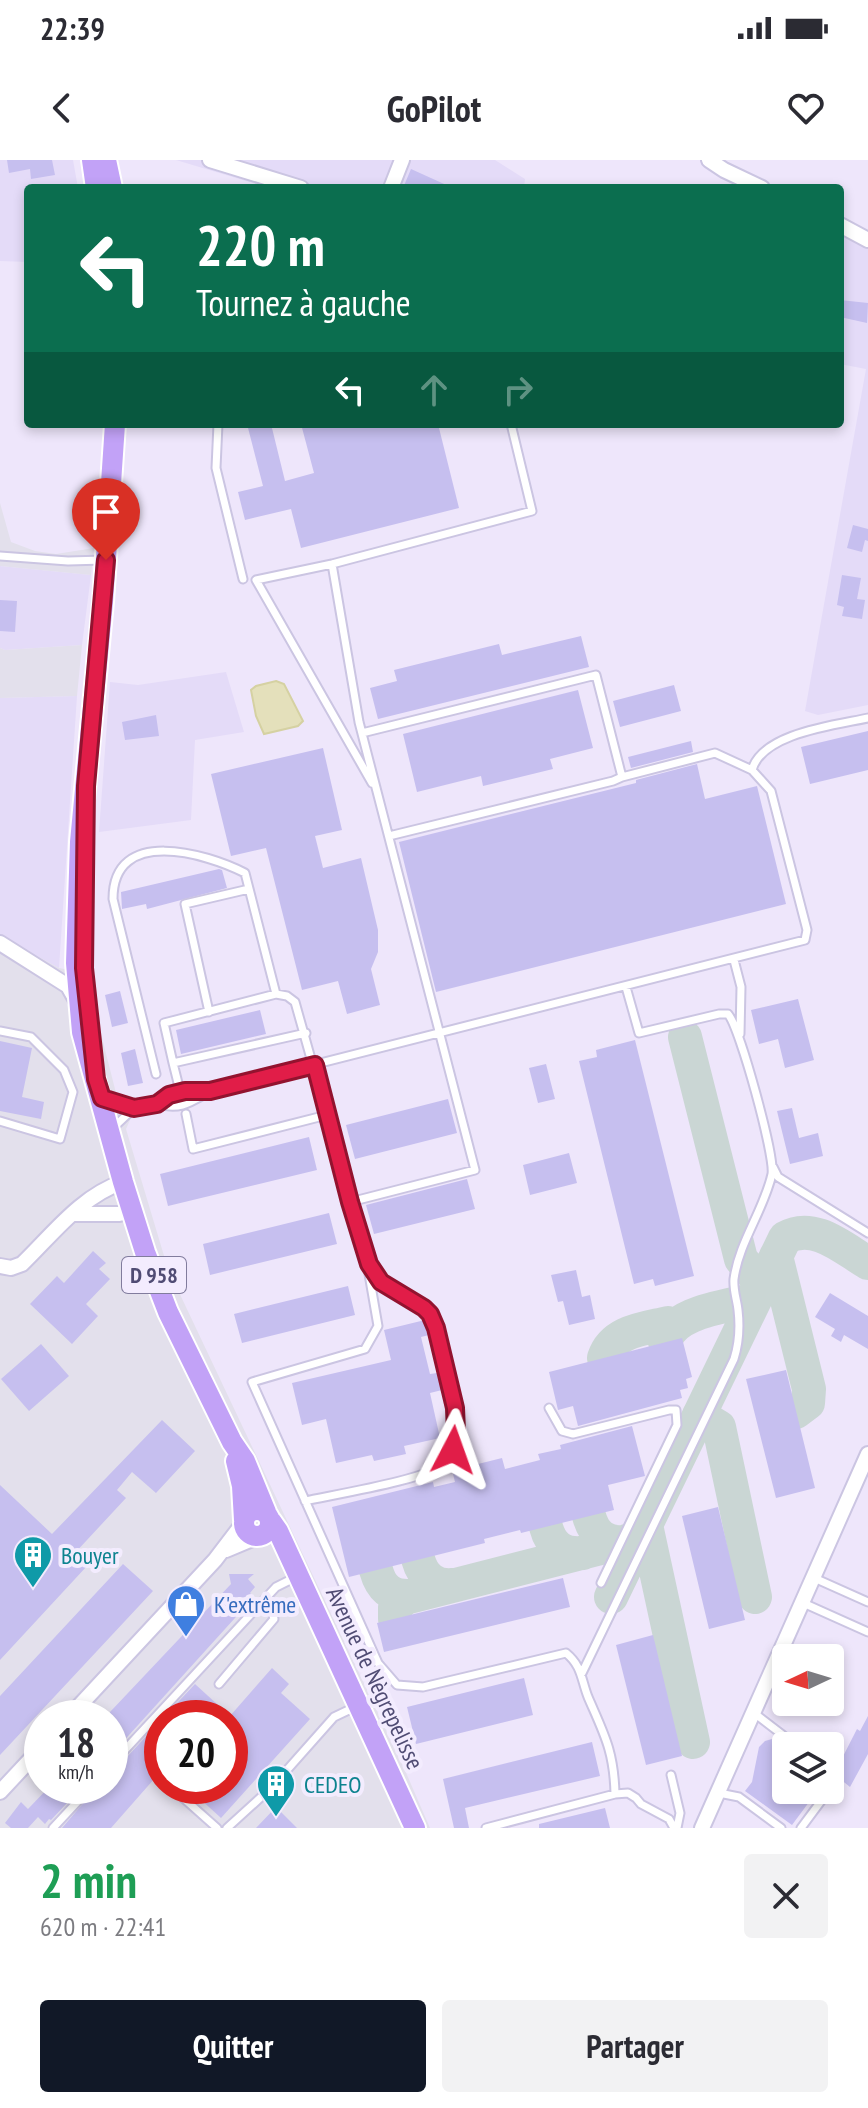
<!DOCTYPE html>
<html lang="fr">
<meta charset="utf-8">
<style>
:root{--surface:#fff;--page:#f2f2f3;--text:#2b2b33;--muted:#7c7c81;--accent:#111827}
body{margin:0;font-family:"PT Sans Narrow",sans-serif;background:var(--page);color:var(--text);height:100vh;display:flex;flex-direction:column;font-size:30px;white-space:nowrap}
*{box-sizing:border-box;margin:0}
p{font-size:26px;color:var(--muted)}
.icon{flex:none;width:44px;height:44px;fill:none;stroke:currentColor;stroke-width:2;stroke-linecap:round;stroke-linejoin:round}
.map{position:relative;height:1668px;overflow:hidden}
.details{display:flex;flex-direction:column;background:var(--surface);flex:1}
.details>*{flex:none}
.guide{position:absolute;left:24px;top:24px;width:820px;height:244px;border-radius:8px;box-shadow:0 4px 12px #0003;background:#0b6e4f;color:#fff;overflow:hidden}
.needle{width:52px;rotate:266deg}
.fabs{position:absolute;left:772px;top:1484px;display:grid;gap:16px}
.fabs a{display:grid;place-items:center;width:72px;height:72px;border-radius:8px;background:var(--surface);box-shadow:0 4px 12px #0003;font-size:40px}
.speed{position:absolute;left:24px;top:1540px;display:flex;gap:16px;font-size:40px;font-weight:700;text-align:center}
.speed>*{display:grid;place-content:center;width:104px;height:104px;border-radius:50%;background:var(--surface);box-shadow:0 4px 12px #0003;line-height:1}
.speed small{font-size:20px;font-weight:400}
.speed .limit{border:12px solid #d22;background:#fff;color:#111}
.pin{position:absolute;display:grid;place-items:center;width:68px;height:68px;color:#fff;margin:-82px -34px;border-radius:50% 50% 50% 0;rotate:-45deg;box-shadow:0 0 8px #0007}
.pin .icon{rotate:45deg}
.me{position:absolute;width:88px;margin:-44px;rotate:4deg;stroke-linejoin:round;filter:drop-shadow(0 0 6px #0008)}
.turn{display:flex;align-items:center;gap:28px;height:168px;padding:0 40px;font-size:36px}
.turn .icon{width:104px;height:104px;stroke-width:2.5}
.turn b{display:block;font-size:56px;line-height:68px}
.lanes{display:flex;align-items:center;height:76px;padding:0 40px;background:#0003;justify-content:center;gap:40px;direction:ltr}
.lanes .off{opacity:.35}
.round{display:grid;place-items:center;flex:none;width:84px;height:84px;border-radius:8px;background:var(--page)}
.headline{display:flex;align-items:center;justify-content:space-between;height:136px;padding:0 40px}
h1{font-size:48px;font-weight:700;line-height:60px;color:#1e9e55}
.button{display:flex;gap:16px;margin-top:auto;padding:16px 40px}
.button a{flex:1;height:92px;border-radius:8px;background:var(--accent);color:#fff;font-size:32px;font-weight:700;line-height:92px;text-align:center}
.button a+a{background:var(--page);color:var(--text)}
.status{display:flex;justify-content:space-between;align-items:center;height:56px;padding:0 40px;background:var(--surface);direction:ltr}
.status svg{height:22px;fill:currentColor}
header{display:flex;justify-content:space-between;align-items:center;height:104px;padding:0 40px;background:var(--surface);font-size:36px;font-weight:700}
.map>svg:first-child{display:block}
.residential{fill:#e4dbf8}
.industrial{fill:#e3e0ec;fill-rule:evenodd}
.water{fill:#e4e0bb;stroke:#d5d1a2;stroke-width:2}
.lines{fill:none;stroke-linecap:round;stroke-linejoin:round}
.taxiway{stroke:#cad6d4;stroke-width:34}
.building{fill:#c6bfef}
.service-casing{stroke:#cbc5e2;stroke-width:11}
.minor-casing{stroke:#cbc5e2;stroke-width:18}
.primary-casing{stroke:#fff;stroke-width:24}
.service{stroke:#fff;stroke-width:7}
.minor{stroke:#fff;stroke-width:14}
.primary{stroke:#c2a2f7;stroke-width:20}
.route-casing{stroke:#92132f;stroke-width:20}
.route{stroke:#e11d48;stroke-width:14}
.labels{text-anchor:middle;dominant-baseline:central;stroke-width:8;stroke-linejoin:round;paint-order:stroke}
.shield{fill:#f3ecfe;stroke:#817c9d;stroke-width:2}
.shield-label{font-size:22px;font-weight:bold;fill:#504c74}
.culture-label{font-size:24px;fill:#0d838f;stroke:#f3ecfe;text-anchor:start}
.shop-label{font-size:24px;fill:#366cbe;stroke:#f3ecfe;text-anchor:start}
.street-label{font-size:24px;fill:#504c74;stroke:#f3ecfe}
</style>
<div class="status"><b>22:39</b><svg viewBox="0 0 49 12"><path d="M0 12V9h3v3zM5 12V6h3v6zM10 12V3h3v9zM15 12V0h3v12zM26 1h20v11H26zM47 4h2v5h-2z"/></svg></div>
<header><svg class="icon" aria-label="back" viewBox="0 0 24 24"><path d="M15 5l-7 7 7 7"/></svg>GoPilot<svg class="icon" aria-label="heart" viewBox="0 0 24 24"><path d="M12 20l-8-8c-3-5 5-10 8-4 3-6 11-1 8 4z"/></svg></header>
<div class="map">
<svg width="868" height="1668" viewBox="0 0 868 1668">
<rect width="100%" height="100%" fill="#eee6fb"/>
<!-- residential -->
<path class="residential" d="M0,0H73L78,28H28V102L0,101Z
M176,0H495L525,19L524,28H269Z
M840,56L868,71V545L818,555L805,551L866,209L840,204Z
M0,406L91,415L82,485L5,490L0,488Z
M226,512L244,572L195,580L191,660L99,672L110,522L138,525Z
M77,536L59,808L0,776V538Z"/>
<!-- industrial -->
<path class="industrial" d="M0,343L11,382L35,391L56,394L94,388L91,415L0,406Z
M82,485L77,536L0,538V488L5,490Z
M0,776L59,808L95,815L100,870L116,933L124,937L130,960L126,969L168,1109L404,1608L430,1668H0ZM42,1558H110V1626H42ZM162,1558H230V1626H162Z"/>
<!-- water -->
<path class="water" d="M276,521L284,524L303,561L298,566L264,574L256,556L251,530L256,526Z"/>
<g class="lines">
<!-- taxiway -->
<path class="taxiway" d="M685,877L741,1099L762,1125
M776,1096L809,1229L808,1243L796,1252
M665,1182C673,1151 727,1147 755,1139
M604,1198C613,1171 643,1169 668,1163
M699,1255L719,1267L755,1437
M589,1356C594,1374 605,1384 624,1382
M646,1365L693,1582
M546,1367C551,1386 563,1395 583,1393
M418,1399C423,1417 435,1427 453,1425
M376,1410C381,1428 391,1437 410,1436
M611,1437L785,1078C814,1061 844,1089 868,1103
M395,1459V1447L405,1438L624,1382L633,1379L646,1365"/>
</g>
<!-- building -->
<path class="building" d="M7,0H52L55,15L31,19L30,9L9,13Z
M411,9L453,28H403Z
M840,140L868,143L867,163L840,157Z
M247,264H271L285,321L314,313L301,264H438L459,348L301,388L291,349L245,360L238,332L263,326Z
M853,365L868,369V381L865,380L862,392L847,388Z
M842,415L861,418L857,439L865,440L862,459L842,456L844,447L837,445Z
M0,440L17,441L15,472L0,471Z
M581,476L589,507L378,559L370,528L397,521L394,510L499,484L502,495Z
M674,525L681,551L620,567L613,541Z
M578,530L593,588L550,599L553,609L483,626L481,616L417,632L403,574Z
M156,555L159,576L125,580L122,562Z
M868,571V610L810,624L801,587Z
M691,581L693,592L631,608L628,597Z
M323,588L342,670L315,676L323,708L361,698L378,770V792L371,809L380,845L347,854L338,821L302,830L266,688L231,696L211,614Z
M697,604L705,639L757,626L786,744L436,832L399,682L636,623V620Z
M219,709L222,710L227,728L147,749L146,744L122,749L121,732Z
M120,831L128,863L112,867L105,835Z
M798,839L814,900L785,908L778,879L759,884L751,850Z
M260,850L266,874L181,894L176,870Z
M635,880L694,1116L655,1126L653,1119L634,1124L579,901L597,897L596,890Z
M0,881L32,888L22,937L44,942L41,959L0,951Z
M135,889L143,923L128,926L121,893Z
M546,904L555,939L538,943L529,908Z
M448,939L457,973L355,999L346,965Z
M792,948L799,978L818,973L823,996L790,1004L777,951Z
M309,977L317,1010L168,1046L160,1014Z
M569,993L577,1023L530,1035L523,1005Z
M467,1019L475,1049L374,1074L366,1045Z
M329,1053L337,1084L210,1115L203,1084Z
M93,1091L106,1103L99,1109L110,1119L86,1144L98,1156L72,1184L30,1144L57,1116L64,1123Z
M576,1110L582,1137L590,1135L595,1159L569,1165L563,1141L558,1142L551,1115Z
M348,1126L355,1155L242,1183L234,1154Z
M830,1133L868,1156V1189L844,1175L841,1182L831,1176L835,1169L815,1157Z
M425,1160L429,1175L421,1177L430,1214L437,1213L442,1230L430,1233L440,1278L404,1286L406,1294L374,1301L372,1295L336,1303L326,1259L302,1265L292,1223L391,1200L384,1170Z
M682,1178L692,1217L686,1219L688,1228L680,1230L682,1238L578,1266L573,1246L558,1250L549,1212Z
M41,1184L69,1216L29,1251L1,1219Z
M786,1210L815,1328L776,1338L746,1219Z
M162,1260L195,1291L156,1333L132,1312L117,1330L126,1338L74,1394L87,1406L0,1500V1325L52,1374Z
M632,1266L645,1316L608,1325L614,1350L521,1373L520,1370L484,1379L485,1383L349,1417L332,1347L433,1322L434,1327L455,1322L453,1314L459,1312L458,1309L502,1298L505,1309L540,1300L538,1294L561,1289L560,1285Z
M718,1347L745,1460L709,1469L682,1356Z
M123,1404L153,1431L0,1595V1536Z
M229,1414H254L248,1419L255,1427L250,1433L254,1437L110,1596V1552L231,1424Z
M563,1418L570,1447L384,1492L377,1463Z
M653,1475L682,1596L646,1605L616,1485Z
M272,1508L289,1524L281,1533L310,1559L221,1658L186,1626H230V1558H163L195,1524L230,1556Z
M524,1518L533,1555L416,1584L407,1547Z
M868,1556V1594L850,1627L834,1614L857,1569L860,1571Z
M162,1559V1610L111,1668H62L98,1626H110V1612L115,1610Z
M772,1579L779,1582L786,1593V1630H818L792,1665L745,1631L752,1622L759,1587L765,1581Z
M592,1582L600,1616L465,1648L469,1668H454L443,1619Z
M50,1626H83L51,1660L49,1659L45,1664L38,1657L28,1668H11L5,1663L21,1642L28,1649Z
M276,1647L297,1668H256Z
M605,1648L610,1668H539V1664Z"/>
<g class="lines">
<defs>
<path id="service" d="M218,264L216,308L243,419
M0,396L68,401L104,400
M332,404L359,562L475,1010L350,1042
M362,573L596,515L622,617
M752,610C762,573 836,565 868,558
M372,623L256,420L332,404L532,351L511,264
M734,800L741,827L740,874
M209,852L185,744L249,729
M0,871L31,877L64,910L73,932L60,979L0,961
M173,903L164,863L276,834L287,836L295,842L365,1091L378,1166L365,1189L252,1222L378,1503L397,1525L423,1527L566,1493C582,1506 581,1519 588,1537C604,1574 614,1591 615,1634
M156,914L113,739C113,666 206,693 245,713L276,834
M178,923L173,903L306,873
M104,939L134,948L157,944L169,935L185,931H210L805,780L807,770L771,631L752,610L715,593L622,617L613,621L389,676
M157,944C179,950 188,944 207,933
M186,954L193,989L327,955
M113,968L134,948
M773,1007L778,1017L868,1073
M549,1248L562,1271L573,1274L669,1250H676L677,1265L601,1423
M305,1341C331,1335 433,1319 446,1302C463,1281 455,1248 450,1225C444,1203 442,1173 430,1154C415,1131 383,1133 369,1104
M812,1417L868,1442
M801,1442L868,1472
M582,1513L734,1199C739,1183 740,1167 738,1150C737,1140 733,1130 734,1119C739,1082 764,1050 772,1014C775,996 740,868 728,854H719L639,873L626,827
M219,1524L274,1459L268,1436
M754,1553L797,1586
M110,1606L276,1427L296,1417
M671,1615L680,1653L677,1668
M172,1628L217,1668
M719,1633L739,1637L781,1668
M53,1668L92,1626
M227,1668L271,1628L334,1557L355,1547
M486,1668L615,1634L628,1633L636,1638L641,1644L669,1659L674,1668
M801,1668L833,1625L830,1622"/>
<path id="minor" d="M210,0L301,28
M709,0L724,10L762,28
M391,28L402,0
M840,65L868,80
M0,783L68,826L77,842
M74,1054H119L131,1051
M0,1106L11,1108L22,1104C53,1074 81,1036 123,1022
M226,1390L257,1377
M68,1558L215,1400L244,1362
M0,1632L42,1587
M702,1668L868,1294"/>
<path id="primary" d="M92,0L96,28
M106,0L112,28
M115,264L103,442L80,682L76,803L82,872L123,1022L145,1092L168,1152L232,1282L245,1301L266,1352
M236,1301L242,1326L244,1360
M244 1363a13 13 0 1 1 26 0a13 13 0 1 1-26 0Z
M271,1361L278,1371L415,1668"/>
</defs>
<!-- service casing -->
<use href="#service" class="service-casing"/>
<!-- minor casing -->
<use href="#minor" class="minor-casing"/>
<!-- primary casing -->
<use href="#primary" class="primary-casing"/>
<!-- service -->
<use href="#service" class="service"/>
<!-- minor -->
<use href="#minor" class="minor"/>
<!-- primary -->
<use href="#primary" class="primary"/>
</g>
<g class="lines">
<defs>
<path id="route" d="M106,400L86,626L84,808L96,919L102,938L134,948L157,944L169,935L185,931H210L315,905L350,1042L369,1104L381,1122L424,1148L430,1154L436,1168L455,1248L456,1272L453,1290"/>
</defs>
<!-- route casing -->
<use href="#route" class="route-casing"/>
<!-- route -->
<use href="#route" class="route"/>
</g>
<!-- icons -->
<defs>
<symbol id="building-pin" viewBox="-11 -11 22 30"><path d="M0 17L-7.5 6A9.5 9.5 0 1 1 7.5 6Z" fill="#0f9aa8" stroke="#f3ecfe"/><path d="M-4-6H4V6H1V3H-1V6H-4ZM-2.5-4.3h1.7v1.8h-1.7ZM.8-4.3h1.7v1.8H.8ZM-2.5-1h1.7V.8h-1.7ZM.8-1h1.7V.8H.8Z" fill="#fff"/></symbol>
<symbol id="shop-pin" viewBox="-11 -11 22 30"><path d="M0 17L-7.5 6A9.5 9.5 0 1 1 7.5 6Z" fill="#3f7fe0" stroke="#f3ecfe"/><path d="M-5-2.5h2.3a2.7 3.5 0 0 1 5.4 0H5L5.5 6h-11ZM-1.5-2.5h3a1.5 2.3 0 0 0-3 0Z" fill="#fff"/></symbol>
</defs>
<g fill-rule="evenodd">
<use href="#building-pin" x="11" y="1373" width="44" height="60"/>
<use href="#shop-pin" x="164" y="1422" width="44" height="60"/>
<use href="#building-pin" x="254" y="1602" width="44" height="60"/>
</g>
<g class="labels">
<!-- shield labels -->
<rect class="shield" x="122" y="1097" width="64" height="36" rx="6"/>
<g class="shield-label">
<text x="154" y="1115">D 958</text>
</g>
<!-- culture labels -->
<g class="culture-label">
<text x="61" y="1395">Bouyer</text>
<text x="304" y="1624">CEDEO</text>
</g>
<!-- shop labels -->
<g class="shop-label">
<text x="214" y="1444">K'extrême</text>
</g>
<!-- street labels -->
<g class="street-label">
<text transform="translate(375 1518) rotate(65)">Avenue de Nègrepelisse</text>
</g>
</g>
</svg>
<div class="fabs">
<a><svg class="needle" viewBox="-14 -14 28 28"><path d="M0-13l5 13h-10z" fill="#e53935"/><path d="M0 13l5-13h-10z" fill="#7c7c81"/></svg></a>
<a><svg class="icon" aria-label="layers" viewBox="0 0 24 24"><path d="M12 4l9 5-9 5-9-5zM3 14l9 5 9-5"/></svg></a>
</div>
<div class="speed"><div>18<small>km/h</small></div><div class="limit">20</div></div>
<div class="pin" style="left:106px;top:400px;background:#d93025"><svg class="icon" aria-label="arrive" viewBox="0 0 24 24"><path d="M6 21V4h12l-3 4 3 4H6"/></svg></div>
<svg class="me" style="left:453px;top:1290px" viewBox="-20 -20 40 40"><path d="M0-17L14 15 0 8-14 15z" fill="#e11d48" stroke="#fff" stroke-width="4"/></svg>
<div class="guide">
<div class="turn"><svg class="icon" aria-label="left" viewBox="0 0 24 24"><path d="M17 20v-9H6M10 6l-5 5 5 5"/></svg><div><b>220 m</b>Tournez à gauche</div></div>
<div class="lanes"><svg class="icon" aria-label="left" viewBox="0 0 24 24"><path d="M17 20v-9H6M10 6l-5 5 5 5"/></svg><svg class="icon off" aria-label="ahead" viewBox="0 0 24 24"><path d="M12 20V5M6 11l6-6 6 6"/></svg><svg class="icon off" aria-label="right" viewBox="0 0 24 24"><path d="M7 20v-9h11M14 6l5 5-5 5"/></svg></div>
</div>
</div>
<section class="details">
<div class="headline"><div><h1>2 min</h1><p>620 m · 22:41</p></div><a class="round"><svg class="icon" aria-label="close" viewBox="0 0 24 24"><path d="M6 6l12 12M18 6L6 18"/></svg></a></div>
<div class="button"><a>Quitter</a><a>Partager</a></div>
</section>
